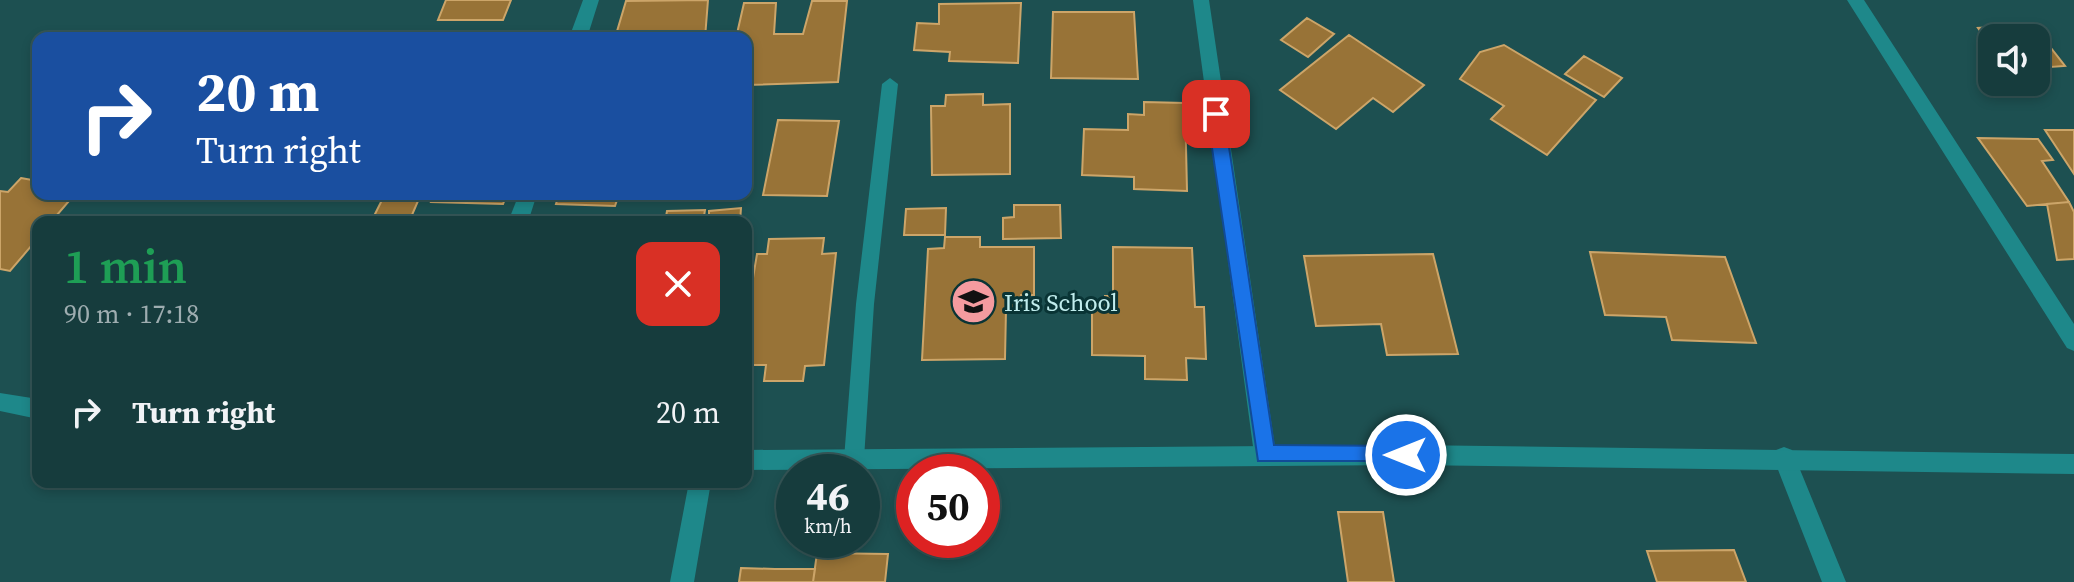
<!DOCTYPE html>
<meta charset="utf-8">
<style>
:root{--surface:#163c3d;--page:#234748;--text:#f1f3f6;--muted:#9eadb0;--line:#355657}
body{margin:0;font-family:"Source Serif 4",serif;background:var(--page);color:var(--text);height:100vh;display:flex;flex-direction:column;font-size:30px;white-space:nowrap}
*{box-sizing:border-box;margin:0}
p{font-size:26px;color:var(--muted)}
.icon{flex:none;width:44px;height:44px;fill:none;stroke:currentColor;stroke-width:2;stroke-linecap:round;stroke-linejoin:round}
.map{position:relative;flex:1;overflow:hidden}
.side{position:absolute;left:32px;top:216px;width:720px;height:272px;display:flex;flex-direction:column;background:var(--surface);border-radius:16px;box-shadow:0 4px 12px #0003,0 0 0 2px var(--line)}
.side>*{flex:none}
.guide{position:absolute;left:32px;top:32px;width:720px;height:168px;border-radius:16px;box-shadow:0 4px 12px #0003,0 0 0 2px var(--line);background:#1a4fa0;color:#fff;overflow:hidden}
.fabs{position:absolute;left:1978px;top:24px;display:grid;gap:16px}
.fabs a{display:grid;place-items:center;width:72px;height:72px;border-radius:16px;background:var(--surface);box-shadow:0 4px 12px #0003,0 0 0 2px var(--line);font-size:40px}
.speed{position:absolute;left:776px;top:454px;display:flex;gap:16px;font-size:40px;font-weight:700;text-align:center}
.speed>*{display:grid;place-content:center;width:104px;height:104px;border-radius:50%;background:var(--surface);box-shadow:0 4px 12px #0003,0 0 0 2px var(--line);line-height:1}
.speed small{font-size:20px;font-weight:400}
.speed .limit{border:12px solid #d22;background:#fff;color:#111}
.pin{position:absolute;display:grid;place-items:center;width:68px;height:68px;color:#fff;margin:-34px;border-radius:16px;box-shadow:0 4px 12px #0006}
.me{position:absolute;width:88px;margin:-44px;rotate:270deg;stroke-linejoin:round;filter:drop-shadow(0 0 6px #0008)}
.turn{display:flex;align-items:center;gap:28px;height:168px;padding:0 32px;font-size:36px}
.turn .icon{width:104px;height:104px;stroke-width:2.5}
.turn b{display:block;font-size:56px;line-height:68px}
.round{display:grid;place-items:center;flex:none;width:84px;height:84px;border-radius:16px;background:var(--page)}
.head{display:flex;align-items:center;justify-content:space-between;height:136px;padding:0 32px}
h1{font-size:48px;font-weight:600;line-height:60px;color:#1e9e55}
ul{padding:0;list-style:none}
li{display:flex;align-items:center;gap:24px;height:120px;padding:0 32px}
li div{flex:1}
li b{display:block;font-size:30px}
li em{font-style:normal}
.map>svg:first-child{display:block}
.building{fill:#987337;stroke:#cca569;stroke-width:2}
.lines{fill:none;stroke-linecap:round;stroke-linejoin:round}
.service{fill:#1e888a;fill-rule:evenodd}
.minor{fill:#1e888a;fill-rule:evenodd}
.secondary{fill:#1e888a;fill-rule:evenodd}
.route{fill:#1a73e8;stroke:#114b97;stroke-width:2}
.labels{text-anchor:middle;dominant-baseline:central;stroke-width:6;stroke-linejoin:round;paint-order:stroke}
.poi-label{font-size:24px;fill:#c1eded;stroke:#093435;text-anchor:start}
</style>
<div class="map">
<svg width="2074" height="582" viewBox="0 0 2074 582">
<rect width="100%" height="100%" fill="#1d5051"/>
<!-- building -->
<path class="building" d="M446,0H511L503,20H438Z
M708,0L705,38H615L626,1Z
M812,1H847L838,82L746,85V38H736L744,3H776L774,34H803Z
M1021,3L1018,63L949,61L950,52L914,50L917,23L939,24V4Z
M1053,12H1134L1138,79L1051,78Z
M1307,18L1334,34L1308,57L1281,40Z
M2033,25L2065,66L2036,68V38H1992V48L1978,28Z
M1349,35L1424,85L1393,112L1373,98L1336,129L1280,90Z
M1504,45L1596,100L1547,155L1491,119L1504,106L1460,79L1480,52Z
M1584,56L1622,78L1604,97L1565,74Z
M983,94V105L1010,104V174L932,175L931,106H945L946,95Z
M1144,102L1185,103L1187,191L1134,189V177L1082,175L1084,129L1128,130V114L1144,115Z
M778,120L839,121L827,196L763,195Z
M2045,130H2074V174Z
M1978,138L2038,139L2053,160L2042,161L2069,202L2027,206Z
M21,178L38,181V194H75L51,222H38V238L10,271L0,269V191L8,192Z
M385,194H421L409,222H371Z
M434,194H507L503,204L431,202Z
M559,194H619L615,206L556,204Z
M2069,202L2074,212V259L2057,260L2047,204Z
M1014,205H1060L1061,238L1003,239V218L1014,217Z
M741,208L740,222H709V211Z
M946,208L945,235H904L906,209Z
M705,210L703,222H665L667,211Z
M945,237H980V247H1034V295H1021L1020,310L1006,309L1005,359L922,360L928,249L944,248Z
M824,238L822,254L836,253L824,365L805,366L803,381H764L766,365H746V301L749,302L757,254H767L769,239Z
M1113,247L1192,248L1195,307H1204L1206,359L1186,358L1187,380L1145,379V356L1092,355V306H1105V296H1113Z
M1590,252L1725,257L1756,343L1672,340L1666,317L1605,315Z
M1433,254L1458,354L1387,355L1381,324L1316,326L1304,256Z
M1338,512H1383L1394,582H1348Z
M1734,550L1746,582H1657L1647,551Z
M817,553L888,554L885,582H813Z
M741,568L775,569H815L813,582H739Z"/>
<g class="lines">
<!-- service -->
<path class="service" d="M890,78L898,84L874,304L864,459L861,465L854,468L847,465L844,459L856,304L882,84Z"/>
<!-- minor -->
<path class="minor" d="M583,0H599L587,38H569Z
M1193,0H1209L1276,454L1273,461L1265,464L1257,461L1254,454Z
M1847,0H1864L2074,324V351L2067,348Z
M519,194H537L528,222H508Z
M1784,447L1792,450L1846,582H1822L1773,457L1776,450Z
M689,482H711L694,582H670Z"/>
<!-- secondary -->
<path class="secondary" d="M0,393L38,399V419L0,411Z
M1410,445L2074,454V474L1410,465L746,470V450Z"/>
</g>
<!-- route -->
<path class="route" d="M1216,108L1224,114L1274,445L1406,446L1416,455L1413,461H1258L1207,114Z"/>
<!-- icons -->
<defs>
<symbol id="university-disc" viewBox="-11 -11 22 22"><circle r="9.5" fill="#f49b9f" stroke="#093435"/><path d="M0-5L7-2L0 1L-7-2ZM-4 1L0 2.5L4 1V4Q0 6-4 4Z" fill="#111"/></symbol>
</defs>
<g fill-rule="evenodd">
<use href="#university-disc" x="948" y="276" width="51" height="51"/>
</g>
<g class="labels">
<!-- poi labels -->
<g class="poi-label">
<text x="1004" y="302">Iris School</text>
</g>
</g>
</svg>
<div class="fabs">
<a><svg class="icon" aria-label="sound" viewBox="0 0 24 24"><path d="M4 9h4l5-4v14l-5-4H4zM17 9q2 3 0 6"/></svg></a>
</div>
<div class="speed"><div>46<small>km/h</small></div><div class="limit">50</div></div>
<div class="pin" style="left:1216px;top:114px;background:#d93025"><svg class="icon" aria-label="arrive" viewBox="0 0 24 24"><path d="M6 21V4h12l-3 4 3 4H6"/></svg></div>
<svg class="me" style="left:1406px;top:455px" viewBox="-20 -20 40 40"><circle r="17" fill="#1a73e8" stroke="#fff" stroke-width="3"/><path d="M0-11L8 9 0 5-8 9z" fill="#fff"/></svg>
<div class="guide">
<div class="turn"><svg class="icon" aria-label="right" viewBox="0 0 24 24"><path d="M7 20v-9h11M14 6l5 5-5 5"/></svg><div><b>20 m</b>Turn right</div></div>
</div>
<section class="side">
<div class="head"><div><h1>1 min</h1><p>90 m · 17:18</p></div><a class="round" style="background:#d93025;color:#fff"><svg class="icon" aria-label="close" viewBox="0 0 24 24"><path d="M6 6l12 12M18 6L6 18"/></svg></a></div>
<ul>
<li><svg class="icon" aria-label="right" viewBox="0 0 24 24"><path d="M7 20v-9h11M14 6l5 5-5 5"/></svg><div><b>Turn right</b></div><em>20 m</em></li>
</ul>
</section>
</div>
